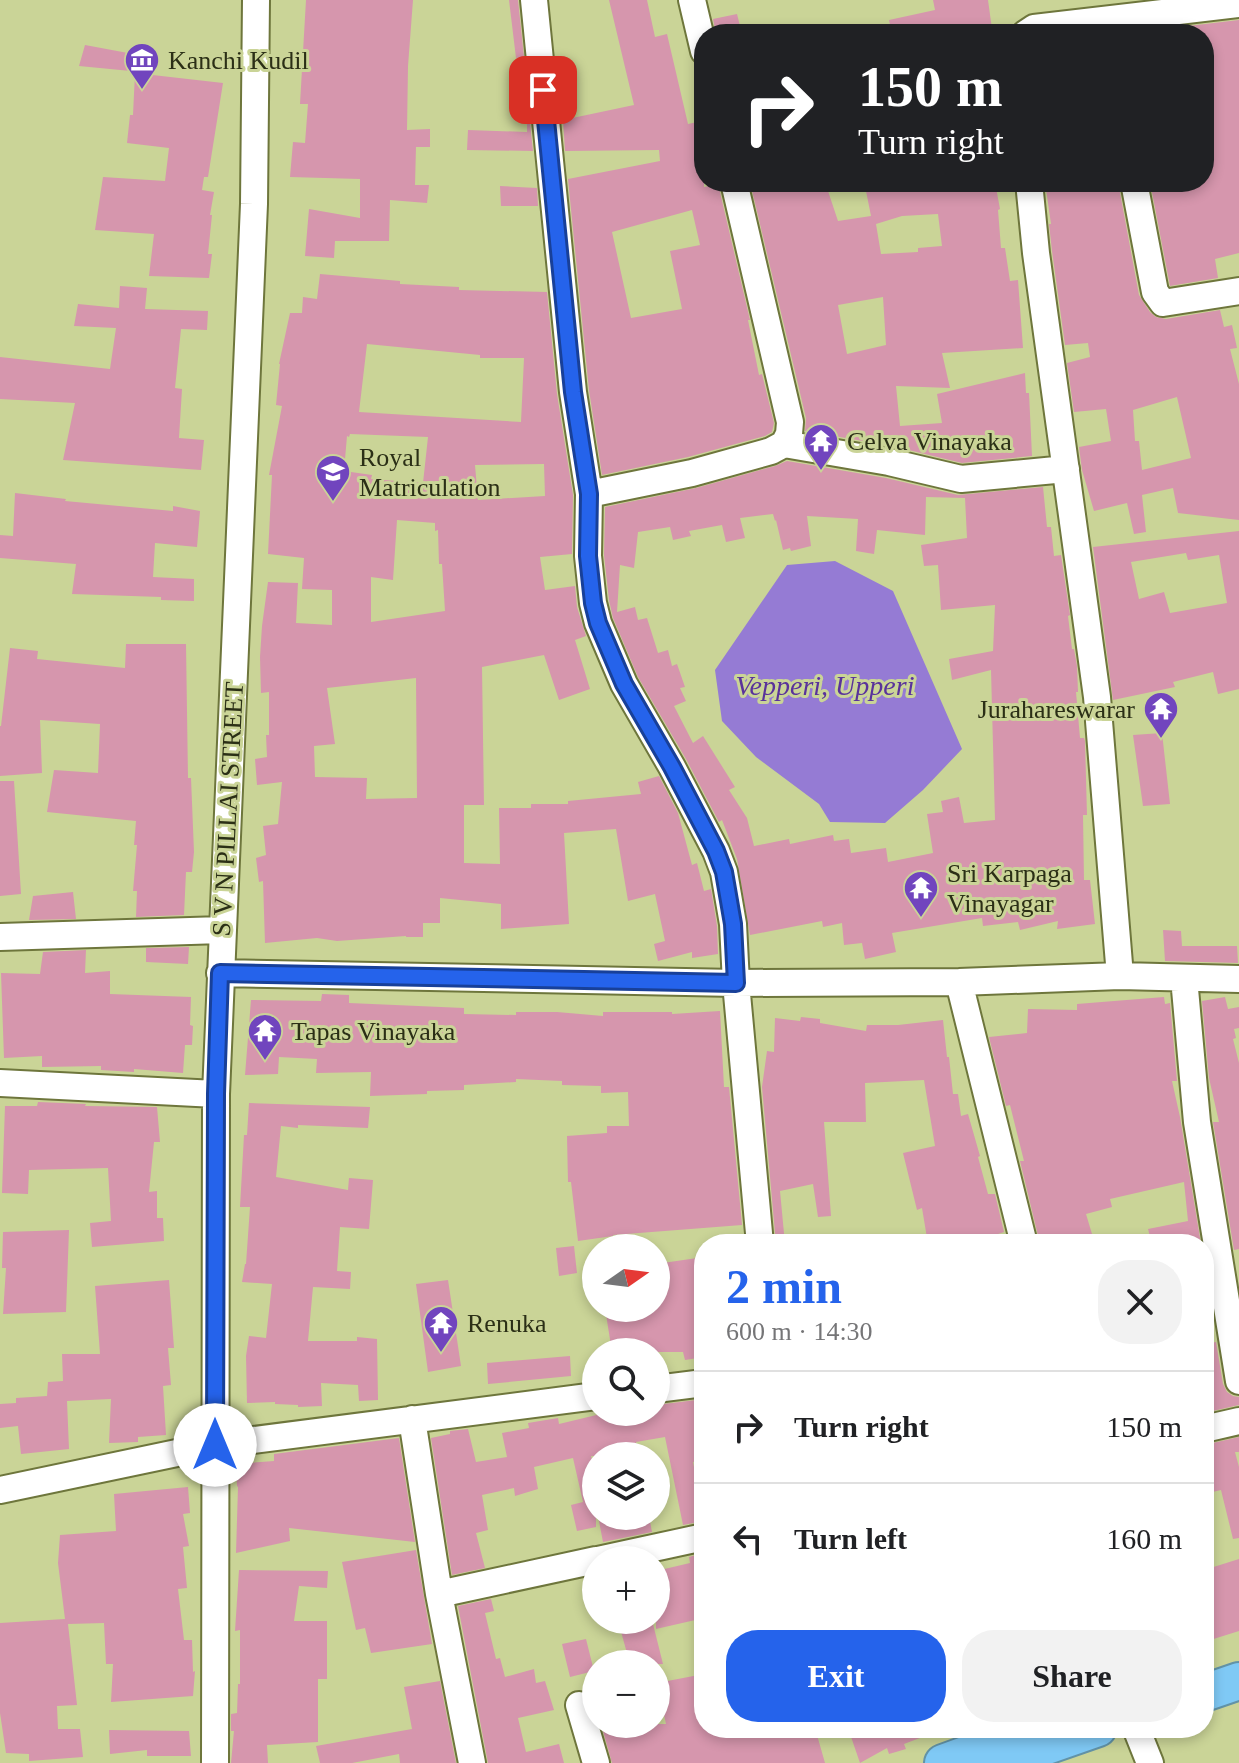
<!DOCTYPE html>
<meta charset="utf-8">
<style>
:root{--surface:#fff;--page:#f2f2f2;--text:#202124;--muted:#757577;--line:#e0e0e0;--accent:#2563eb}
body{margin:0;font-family:Georgia,serif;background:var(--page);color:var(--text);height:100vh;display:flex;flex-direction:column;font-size:30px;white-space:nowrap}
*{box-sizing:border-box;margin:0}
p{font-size:26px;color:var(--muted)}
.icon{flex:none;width:44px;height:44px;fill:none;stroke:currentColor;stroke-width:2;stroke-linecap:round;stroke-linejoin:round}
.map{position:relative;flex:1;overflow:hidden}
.details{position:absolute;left:694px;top:1234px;width:520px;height:504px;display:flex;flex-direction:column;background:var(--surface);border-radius:32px;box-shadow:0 4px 12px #0003}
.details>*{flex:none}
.top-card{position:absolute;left:694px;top:24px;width:520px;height:168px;border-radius:32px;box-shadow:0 4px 12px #0003;background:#202124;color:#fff;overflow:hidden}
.needle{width:52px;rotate:76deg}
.controls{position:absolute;left:582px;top:1234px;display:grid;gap:16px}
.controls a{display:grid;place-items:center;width:88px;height:88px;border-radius:50%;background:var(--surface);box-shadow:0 4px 12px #0003;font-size:40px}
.pin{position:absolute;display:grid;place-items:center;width:68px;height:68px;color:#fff;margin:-34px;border-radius:16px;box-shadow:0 4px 12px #0006}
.me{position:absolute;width:88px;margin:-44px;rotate:0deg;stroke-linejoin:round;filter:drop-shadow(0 0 6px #0008)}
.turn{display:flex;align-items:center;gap:28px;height:168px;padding:0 32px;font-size:36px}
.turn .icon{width:104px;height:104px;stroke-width:2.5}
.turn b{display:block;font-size:56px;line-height:68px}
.round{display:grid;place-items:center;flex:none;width:84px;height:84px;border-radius:32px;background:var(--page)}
.headline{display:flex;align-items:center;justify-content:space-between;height:136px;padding:0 32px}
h1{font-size:48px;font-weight:700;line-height:60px;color:var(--accent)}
.action{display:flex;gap:16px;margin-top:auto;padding:16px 32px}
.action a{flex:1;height:92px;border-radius:32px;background:var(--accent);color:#fff;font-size:32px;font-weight:700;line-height:92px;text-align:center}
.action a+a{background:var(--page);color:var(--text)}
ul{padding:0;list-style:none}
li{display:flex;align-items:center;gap:24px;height:112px;padding:0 32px;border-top:2px solid var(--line)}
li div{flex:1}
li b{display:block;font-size:30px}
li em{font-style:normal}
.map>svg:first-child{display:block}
.water{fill:#957bd4}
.building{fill:#d696ad;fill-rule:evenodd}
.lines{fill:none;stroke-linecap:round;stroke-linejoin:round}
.minor-casing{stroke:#6e763c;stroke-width:30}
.highway-casing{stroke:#6293a7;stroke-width:40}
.minor{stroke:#fff;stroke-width:26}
.highway{stroke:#7fc9f5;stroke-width:36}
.route-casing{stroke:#184099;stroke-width:20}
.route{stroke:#2563eb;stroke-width:14}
.labels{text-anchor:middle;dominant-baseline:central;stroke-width:6;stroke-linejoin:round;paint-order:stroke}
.poi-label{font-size:26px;fill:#2b2f16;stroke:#cad497;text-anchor:start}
.street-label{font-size:26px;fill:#2b2f16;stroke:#cad497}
.water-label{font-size:28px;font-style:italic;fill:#59329b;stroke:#cad497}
</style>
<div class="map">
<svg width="1239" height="1763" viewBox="0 0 1239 1763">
<rect width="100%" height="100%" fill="#cad497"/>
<!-- water -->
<path class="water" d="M835,561L893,591L962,749L923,790L885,823L830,822L819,804L756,757L722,721L715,670L787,565Z"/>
<!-- building -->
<path class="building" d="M306,0H413L408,66L407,130L430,129V147H416L415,185H429L427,203L390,200L389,241H335L334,258L305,256L309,209L360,218V179L290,177L293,142L305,143L308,104H300Z
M509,0H518L524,57L516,58Z
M609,0H647L655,37L667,34L688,124L702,121L704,139L700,140L704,163V187L714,185L715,189L719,188L750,320H748L759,375L762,374L774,423L772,432L765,436L688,457L602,475L589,390L568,179L660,161L659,150L565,151L563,120L634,105ZM692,210L700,245L670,251L682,309L631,318L612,232Z
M933,0H988L992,29L974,32L947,34H892L889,20L935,10Z
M737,14L742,34H716L713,19Z
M1239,20V253L1215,259L1218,278L1170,286L1150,182H1204V34H1120Z
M85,45L144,56L141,72L79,66Z
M135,73L223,83L208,177H204L202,190L214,192L210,215H212L208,254H212L209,278L149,276L154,234L95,230L103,177L165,181L169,148L127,143L130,115H133Z
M527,123H530L533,151L467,150L468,130L527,132Z
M750,182H825L838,221L871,216L866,191L931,186L930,182H995L1000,209L998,210L1001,248H1005L1010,281L1018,280L1023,348L942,353L950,388L896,386L900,426L942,423L937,394L1025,373L1026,393H1029L1032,456L962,463L892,446L805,431L806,418ZM938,214L942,246L918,248V252L881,254L876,224L902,216ZM883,297L886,345L847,354L838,305Z
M1045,182H1118L1139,295L1150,312L1156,317L1166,319L1220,310L1224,327L1232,325L1237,348L1230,349L1239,384V520L1178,513L1173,488L1142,495L1146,532L1134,534L1127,503L1094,511L1082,470L1079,447L1111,441L1106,409L1074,412L1067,363L1090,357L1088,343L1065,345L1052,251L1049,224H1051ZM1177,397L1191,458L1142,470L1139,441H1135L1133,410Z
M500,186L537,188L538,206H501Z
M320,274L400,281V284L459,287V290L547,292L557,394L573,495L572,554L540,557L545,590L575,586L577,607L586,636L575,640L590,689L559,700L544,655L482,667L484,805H464V863L500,864L499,808H531V804H568V801L641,794L638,782L659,776L678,813L692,865L697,863L704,891L711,889L717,926L718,954L692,958V952L658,961L654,944L665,941L655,894L628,901L616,829L564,833L569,924L501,929V904L440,898V923H423V937H406V936L337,941L317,938L265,943L263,881L259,882L256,858L266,855L263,826L278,824L282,782L257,785L255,759L267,757L266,735H269V692L261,693L260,657L262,626L268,582L298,583L296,623L332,625V590L302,589L304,558L268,554L272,475H269L282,406L276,405L280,364H279L290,313H302L303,297L317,299ZM367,344L480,355V358H524L521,422L359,412ZM350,434L428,437L423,483L371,479L372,475L344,471L347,436L349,437ZM544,464L545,496L478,500L475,465ZM397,520L435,523V531L438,530L439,564H442L445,611L371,622V577L393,580ZM416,678L417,798L366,799L367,778L315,777L314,746L335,744L327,688Z
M120,286L147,288L145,309L208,311L207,330L181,329L175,388L182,389L179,438L204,440L201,470L63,460L75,403L0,399V357L110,369L116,328L74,326L78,304L119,308Z
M787,461L886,478L958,495L1043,487L1047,527H1051L1054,556L1061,555L1070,615L1068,616L1072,649H1074L1077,666L1078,692H1076L1080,738H1084L1085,741L1087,815H1083L1084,880H1090L1095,924L1057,929L1058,921L1020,930L1018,922L983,926L982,918L892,933L896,952L865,959L862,943L844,945L842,923L823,927L822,921L750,935L737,859L722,820L719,822L686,759L638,677L613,618L609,600L604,555L605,507L696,488L775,466ZM926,497L965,498L967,538L921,545L924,566L938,565L941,610L995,605L993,651L949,659L952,680L991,670L995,820L964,823L959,797L941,801L943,812L927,814L933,853L888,862L886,848L851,853L849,839L834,841L833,835L790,844L789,839L754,846L747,818L729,790L735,787L703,736L693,743L674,706L686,701L680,688L685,687L677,664L672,666L668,650L658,653L647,618L638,620L635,607L617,612L620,565L634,568L638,532L670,527L673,540L691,536L689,531L722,525L726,542L745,538L740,518L773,514L775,521L776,520L783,550L790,548L791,551L811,546L807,516L858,519L856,551L874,554L877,530L925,535Z
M15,493L66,499L65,501L173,511V506L200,511L197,547L155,543L153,577L194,579V601L161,600V597L72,594L76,564L0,558V535L13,536Z
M1239,531V689L1218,694L1213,672L1173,682L1175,687L1113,700L1093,547ZM1186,553L1188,560L1219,555L1227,603L1170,613L1164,592L1139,599L1131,562Z
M126,644H186L188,778H191L194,852L192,872H186L184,915L136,917L137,891H133L137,845H134L136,821L47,812L54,770L98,773L100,724L40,720L42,773L0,776V726H1L10,648L38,651L37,659L125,668Z
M1162,733L1170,804L1143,806L1133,735Z
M0,781H14L21,894L0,896Z
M73,892L76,919L29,920L33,896Z
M1163,930L1181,931L1182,946H1237L1238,963L1165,961Z
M189,947L188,964L146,962V948Z
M86,950L85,973L110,971V994L191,997L190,1025L193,1026L192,1045H185L183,1073L134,1069V1072L101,1070V1066L42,1067V1056L4,1058L1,973L40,974L43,952Z
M322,994L349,995V1003L464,1008V1014L516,1015V1012H557L603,1016V1012H672V1014L720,1011L724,1087H729L742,1225L613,1235V1236L578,1241L571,1182H568L567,1136L607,1133V1126H629L628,1092L601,1093V1086L562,1085V1081L516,1079V1082L464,1085V1090L427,1091V1094L370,1096L371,1072L316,1073L317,1059L279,1057L278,1074L245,1075L251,1000L321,1001Z
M1164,997L1165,1004L1170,1003L1177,1081H1172L1180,1117L1201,1244H1152L1148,1229L1188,1221L1184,1182L1110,1199L1112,1207L1086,1214L1095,1244H1040L1020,1161H1024L1010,1105L1006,1106L989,1037L1027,1033L1028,1009L1077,1010V1004Z
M1225,997L1228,1009L1239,1007V1028L1234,1029L1236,1038L1233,1039L1239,1063V1249L1234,1250L1213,1122H1219L1209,1078L1202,1001Z
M801,1017L820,1019V1023L866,1031L867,1025H898L943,1020L947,1057H949L953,1094H958L961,1116L968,1114L980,1156L978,1157L988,1194H995L1004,1232L998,1234L1002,1244H928L922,1208L917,1210L903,1153L935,1146L924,1080L865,1083L866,1122H824L831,1216L818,1217L813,1184L780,1191L785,1244H776L762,1087L767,1051L774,1052L775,1018L800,1021Z
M38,1102L86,1104L85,1106L157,1107L160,1142H154L149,1192L157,1191V1218H163L164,1241L92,1247L90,1223L111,1221L108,1168L29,1170L28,1194L2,1193L5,1106H37Z
M249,1103L370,1107L368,1128L298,1125V1128L281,1126L276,1177L348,1190L349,1178L373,1180L369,1229L340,1227L337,1271L351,1272L350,1289L313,1287L308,1341H357V1337L377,1339L378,1400L359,1401L358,1385L321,1383L322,1406L298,1407V1405L275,1404V1402L247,1403L246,1356L249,1336L266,1338L272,1284L242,1282L245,1264H246L250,1207H240L244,1135H247Z
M69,1230L66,1312L3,1314L6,1268H2L3,1232Z
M574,1246L577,1273L559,1276L556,1248Z
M704,1257V1357L685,1360L683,1352H612L605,1308H656V1264Z
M169,1280L174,1348H168L171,1385L163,1386L166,1435L138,1437V1442L109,1443L111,1399L67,1401L69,1449L21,1454L18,1426L0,1428V1404L16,1403V1398L47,1396L48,1382L63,1381L62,1354H100L95,1286Z
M448,1280L461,1366L428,1372L416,1284Z
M1216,1342L1223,1384L1227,1392L1233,1396L1239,1397V1405L1204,1413V1344Z
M570,1356L571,1376L488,1384L487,1363Z
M704,1399V1460L693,1462L704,1521L683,1525L665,1437L636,1442L638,1456H591L596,1476V1527L577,1531L571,1505L583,1502L573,1458L534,1467L538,1489L515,1496L514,1488L482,1495L488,1530L476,1533L485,1568L452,1575L431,1438L450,1434V1431L468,1429L476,1462L507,1457L502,1433L529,1428L528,1423L558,1418L559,1424L609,1412H656V1405Z
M1239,1437V1452H1235L1239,1467V1538L1233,1539L1221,1490L1204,1494V1445Z
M399,1438L415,1542L289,1528L290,1541L236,1553L238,1487L237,1486L236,1464L274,1461V1454Z
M188,1487L190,1513L183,1514L189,1546L183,1547L187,1588L178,1589L184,1640H192L193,1672L195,1671L193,1696L111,1702L113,1664H106L104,1623L68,1624L77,1705L57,1706L58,1729H80L83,1757L29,1761V1754L6,1753L0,1713V1623L65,1619L58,1563L60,1535L116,1531L114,1494Z
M598,1516H649L652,1532L603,1542Z
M416,1550L432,1644L371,1653L365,1628L356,1630L342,1562Z
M704,1553V1618L656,1629V1571L690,1563L689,1557Z
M1239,1559V1631L1204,1642V1570Z
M239,1570L328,1571L327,1588L299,1586L294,1621H327V1679H318V1742L267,1745L268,1763H231L234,1731H231V1714L237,1713L238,1684H240V1630L235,1631Z
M491,1599L494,1611L485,1613L496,1659L500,1658L505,1677L534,1669L536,1683L545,1681L554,1710L518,1718L526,1752L559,1744L564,1763H488L458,1606Z
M627,1620H652L663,1664H630L620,1628L628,1626Z
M586,1639L594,1671L570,1677L562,1644Z
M704,1674V1728H815L825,1763H612L601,1724H666L657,1683Z
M440,1681L456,1763H400L399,1754L352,1763H320L316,1746L412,1729L404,1687Z
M848,1728H941V1730L904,1744L906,1749L889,1754L887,1748L860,1763Z
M109,1730L189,1731L191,1756H147V1750L110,1754Z"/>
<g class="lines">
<defs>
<path id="minor" d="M534,0L573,392L589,494L588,556L593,603L598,623L624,684L672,767L716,851L724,872L733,924L736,983L760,1244
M692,0L704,51
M1025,34L1034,28L1239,4
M1029,182L1036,253L1097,697L1120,976
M1134,182L1155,292L1163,303L1239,291
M784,444L889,462L961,479L1066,469
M589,494L692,473L771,451L784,444L789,434L790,422L734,182
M0,937L222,930
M220,973L736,983L959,982L1120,976L1239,979
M1184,978L1197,1122L1239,1381
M959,982L1024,1244
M0,1083L216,1094
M656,1389L704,1383
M412,1419L439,1594L472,1763
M1204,1429L1239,1421
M0,1490L215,1445L596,1396
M598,1560L704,1537
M439,1594L596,1560
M579,1705L596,1763
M1136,1728L1150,1763
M215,1763L216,1094L254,204L256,0"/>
<path id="highway" d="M1204,1693L1239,1681
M943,1763L1020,1735
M998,1763L1098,1728"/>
</defs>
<!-- minor casing -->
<use href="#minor" class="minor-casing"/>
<!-- highway casing -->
<use href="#highway" class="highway-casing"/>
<!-- minor -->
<use href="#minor" class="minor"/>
<!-- highway -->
<use href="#highway" class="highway"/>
</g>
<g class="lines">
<defs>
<path id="route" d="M215,1445L216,1094L220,973L736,983L733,924L724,872L716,851L672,767L624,684L598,623L593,603L588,556L589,494L573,392L543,90"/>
</defs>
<!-- route casing -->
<use href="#route" class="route-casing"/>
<!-- route -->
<use href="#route" class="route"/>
</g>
<!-- icons -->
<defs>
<symbol id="museum-pin" viewBox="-11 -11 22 30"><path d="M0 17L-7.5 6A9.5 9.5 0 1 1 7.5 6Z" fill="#7145be" stroke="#cad497"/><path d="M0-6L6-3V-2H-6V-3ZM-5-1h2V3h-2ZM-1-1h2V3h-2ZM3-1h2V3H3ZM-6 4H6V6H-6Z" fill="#fff"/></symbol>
<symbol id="temple-pin" viewBox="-11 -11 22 30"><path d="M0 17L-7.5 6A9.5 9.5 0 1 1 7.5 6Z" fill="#7145be" stroke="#cad497"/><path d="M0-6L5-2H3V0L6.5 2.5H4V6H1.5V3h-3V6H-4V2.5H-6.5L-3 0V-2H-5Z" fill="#fff"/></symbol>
<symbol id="school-pin" viewBox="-11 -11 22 30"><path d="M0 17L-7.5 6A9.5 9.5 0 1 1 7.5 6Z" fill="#7145be" stroke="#cad497"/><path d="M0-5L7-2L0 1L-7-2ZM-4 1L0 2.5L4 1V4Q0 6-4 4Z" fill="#fff"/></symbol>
</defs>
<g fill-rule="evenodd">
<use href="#museum-pin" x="122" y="40" width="40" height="54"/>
<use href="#temple-pin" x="801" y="421" width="40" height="54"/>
<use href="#school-pin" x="313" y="452" width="40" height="54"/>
<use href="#temple-pin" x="1141" y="689" width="40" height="54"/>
<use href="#temple-pin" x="901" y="868" width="40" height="54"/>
<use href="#temple-pin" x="245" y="1011" width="40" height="54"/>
<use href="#temple-pin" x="421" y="1303" width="40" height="54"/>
</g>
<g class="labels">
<!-- poi labels -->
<g class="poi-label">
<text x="168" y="60">Kanchi Kudil</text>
<text x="847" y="441">Celva Vinayaka</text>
<text x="359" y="457">Royal<tspan x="359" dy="30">Matriculation</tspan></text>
<text x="1135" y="709" text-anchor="end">Jurahareswarar</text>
<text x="947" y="873">Sri Karpaga<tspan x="947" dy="30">Vinayagar</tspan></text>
<text x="291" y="1031">Tapas Vinayaka</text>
<text x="467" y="1323">Renuka</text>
</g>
<!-- street labels -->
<g class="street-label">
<text transform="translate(228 809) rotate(-87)">S V N PILLAI STREET</text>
</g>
<!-- water labels -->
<g class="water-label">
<text x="825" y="685">Vepperi, Upperi</text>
</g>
</g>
</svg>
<div class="controls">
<a><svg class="needle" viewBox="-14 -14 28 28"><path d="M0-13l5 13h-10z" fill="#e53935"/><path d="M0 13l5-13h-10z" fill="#757577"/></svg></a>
<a><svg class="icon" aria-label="search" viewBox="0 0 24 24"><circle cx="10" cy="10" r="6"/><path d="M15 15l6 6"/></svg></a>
<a><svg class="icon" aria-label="layers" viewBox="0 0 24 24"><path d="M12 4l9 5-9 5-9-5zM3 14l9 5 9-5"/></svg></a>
<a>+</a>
<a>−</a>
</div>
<div class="pin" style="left:543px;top:90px;background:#d93025"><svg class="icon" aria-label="arrive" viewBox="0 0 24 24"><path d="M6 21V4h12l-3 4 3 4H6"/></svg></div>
<svg class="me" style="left:215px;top:1445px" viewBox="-20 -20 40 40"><circle r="19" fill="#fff"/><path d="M0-13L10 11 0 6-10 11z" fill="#2563eb"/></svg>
<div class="top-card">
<div class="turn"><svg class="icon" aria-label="right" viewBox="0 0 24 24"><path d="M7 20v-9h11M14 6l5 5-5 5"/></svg><div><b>150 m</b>Turn right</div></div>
</div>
<section class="details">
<div class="headline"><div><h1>2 min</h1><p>600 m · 14:30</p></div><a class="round"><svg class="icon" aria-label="close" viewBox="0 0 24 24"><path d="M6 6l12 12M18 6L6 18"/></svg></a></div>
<ul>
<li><svg class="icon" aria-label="right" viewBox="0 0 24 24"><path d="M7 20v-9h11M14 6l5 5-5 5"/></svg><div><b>Turn right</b></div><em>150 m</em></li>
<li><svg class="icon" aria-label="left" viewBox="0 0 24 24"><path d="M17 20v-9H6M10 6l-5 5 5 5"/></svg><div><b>Turn left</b></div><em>160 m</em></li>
</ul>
<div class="action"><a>Exit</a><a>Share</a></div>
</section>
</div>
